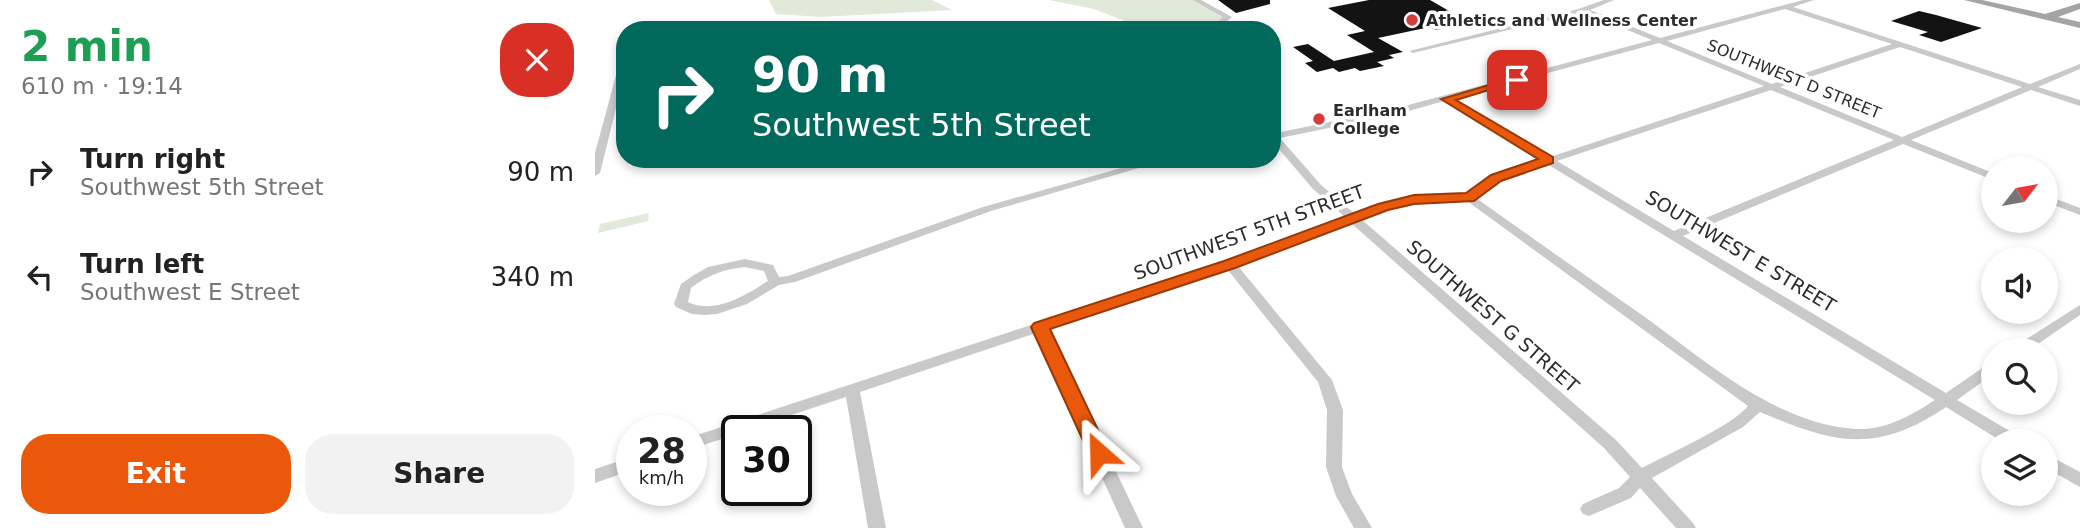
<!DOCTYPE html>
<meta charset="utf-8">
<style>
:root{--surface:#fff;--page:#f2f2f2;--text:#222;--muted:#767676;--accent:#ea580c}
body{margin:0;font-family:"DejaVu Sans",sans-serif;background:var(--page);color:var(--text);height:100vh;display:flex;flex-direction:column;font-size:26px;white-space:nowrap}
*{box-sizing:border-box;margin:0}
p{font-size:23px;color:var(--muted)}
.icon{flex:none;width:38px;height:38px;fill:none;stroke:currentColor;stroke-width:2;stroke-linecap:round;stroke-linejoin:round}
.map{position:relative;flex:1;overflow:hidden}
.panel{display:flex;flex-direction:column;background:var(--surface);width:595px}
.panel>*{flex:none}
.guide{position:absolute;left:21px;top:21px;width:665px;height:147px;border-radius:28px;box-shadow:0 4px 10px #0003;background:#00695c;color:#fff;overflow:hidden}
.needle{width:46px;rotate:59deg}
.fabs{position:absolute;left:1386px;top:156px;display:grid;gap:14px}
.fabs a{display:grid;place-items:center;width:77px;height:77px;border-radius:50%;background:var(--surface);box-shadow:0 4px 10px #0003;font-size:35px}
.speed{position:absolute;left:21px;top:415px;display:flex;gap:14px;font-size:35px;font-weight:700;text-align:center}
.speed>*{display:grid;place-content:center;width:91px;height:91px;border-radius:50%;background:var(--surface);box-shadow:0 4px 10px #0003;line-height:1}
.speed small{font-size:18px;font-weight:400}
.speed .limit{border:4px solid #111;border-radius:10px;background:#fff;color:#111}
.pin{position:absolute;display:grid;place-items:center;width:60px;height:60px;color:#fff;margin:-30px;border-radius:14px;box-shadow:0 4px 10px #0006}
.me{position:absolute;width:77px;margin:-38px;rotate:335deg;stroke-linejoin:round;filter:drop-shadow(0 0 5px #0008)}
.turn{display:flex;align-items:center;gap:24px;height:147px;padding:0 21px;font-size:32px}
.turn .icon{width:91px;height:91px;stroke-width:2.5}
.turn b{display:block;font-size:49px;line-height:60px}
.round{display:grid;place-items:center;flex:none;width:74px;height:74px;border-radius:28px;background:var(--page)}
.summary{display:flex;align-items:center;justify-content:space-between;height:119px;padding:0 21px}
h1{font-size:42px;font-weight:700;line-height:52px;color:#1e9e55}
.cta{display:flex;gap:14px;margin-top:auto;padding:14px 21px}
.cta a{flex:1;height:80px;border-radius:28px;background:var(--accent);color:#fff;font-size:28px;font-weight:700;line-height:80px;text-align:center}
.cta a+a{background:var(--page);color:var(--text)}
ul{padding:0;list-style:none}
li{display:flex;align-items:center;gap:21px;height:105px;padding:0 21px}
li div{flex:1}
li b{display:block;font-size:26px}
li em{font-style:normal}
main{display:flex;flex:1;min-height:0}
.map>svg:first-child{display:block}
.green{fill:#e1e9da}
.building{fill:#131313}
.lines{fill:none;stroke-linecap:round;stroke-linejoin:round}
.minor{fill:#c9c9c9;fill-rule:evenodd}
.primary{fill:#a4a4a4;fill-rule:evenodd}
.route{fill:#ea580c;stroke:#983908;stroke-width:2}
.poi-dot{fill:#d63c3b;stroke:#fff;stroke-width:2.5}
.labels{text-anchor:middle;dominant-baseline:central;stroke-width:7;stroke-linejoin:round;paint-order:stroke}
.far-poi-label{font-size:16px;font-weight:bold;fill:#2c2c2c;stroke:#fff;text-anchor:start}
.far-street-label{font-size:16px;fill:#2c2c2c;stroke:#fff}
.street-label{font-size:19px;fill:#2c2c2c;stroke:#fff}
</style>
<main>
<section class="panel">
<div class="summary"><div><h1>2 min</h1><p>610 m · 19:14</p></div><a class="round" style="background:#d93025;color:#fff"><svg class="icon" aria-label="close" viewBox="0 0 24 24"><path d="M6 6l12 12M18 6L6 18"/></svg></a></div>
<ul>
<li><svg class="icon" aria-label="right" viewBox="0 0 24 24"><path d="M7 20v-9h11M14 6l5 5-5 5"/></svg><div><b>Turn right</b><p>Southwest 5th Street</p></div><em>90 m</em></li>
<li><svg class="icon" aria-label="left" viewBox="0 0 24 24"><path d="M17 20v-9H6M10 6l-5 5 5 5"/></svg><div><b>Turn left</b><p>Southwest E Street</p></div><em>340 m</em></li>
</ul>
<div class="cta"><a>Exit</a><a>Share</a></div>
</section>
<div class="map">
<svg width="1485" height="528" viewBox="0 0 1485 528">
<rect width="100%" height="100%" fill="#fff"/>
<!-- green -->
<path class="green" d="M174,0H337L357,10L226,17L181,14Z
M454,0H601L631,14L618,30H553L499,9Z
M54,213L53,221L3,233L5,224Z"/>
<!-- building -->
<path class="building" d="M623,0H675V4L641,13Z
M774,0H835L875,23L841,30L835,27L783,38L808,52L794,55L799,58L782,62L789,66L765,71L760,68L744,72L738,68L722,72L710,63L718,61L698,47L713,44L739,61L779,52L752,35L770,31L733,8Z
M1324,11L1341,15L1387,28L1346,42L1324,35L1333,32L1296,21Z"/>
<g class="lines">
<!-- minor -->
<path class="minor" d="M598,0H606L637,17L622,30H613L628,17Z
M1009,0H1019L995,10L1065,38L1208,0H1219L1198,7L1435,84L1485,64V69L1443,87L1485,100V106L1436,90L1316,140L1398,173V180L1308,144L1088,236L1351,393L1393,364L1398,362V374L1362,400L1425,437L1427,441H1406L1351,407C1280,455 1239,443 1165,412L1148,427L1057,478L1098,523L1101,528H1081L1045,488L1036,498L994,516L988,514L985,509L988,504L1024,488L1035,477L1009,448L756,223L642,265L737,380L748,410L747,467L757,494L777,528H759L741,496L731,467L732,410L723,382L632,269L453,329L548,528H530L441,333L265,392L291,528H273L251,397L151,430H142V434L96,449V437L630,261L750,217L718,189L677,141V132L681,133L802,108L1057,40L988,12L818,53L814,51L983,9ZM1190,9L1297,44L1177,84L1072,41ZM1064,43L1169,86L955,157L857,99ZM1305,47L1427,87L1307,137L1185,87ZM1176,90L1299,140L1079,231L962,161ZM849,101L945,160L897,176L871,195L819,197L785,205L760,214L726,185L685,138L803,114ZM952,164L1340,400C1315,416 1291,430 1261,429C1180,424 1110,360 1047,315C991,276 936,237 881,198L905,180ZM872,201L1153,406C1137,426 1073,454 1047,468L1021,440L766,219L793,210L819,203Z
M27,53H30V72L5,173L0,176V153Z
M558,159H575L396,211L200,282L184,285L152,304L122,314L109,315L97,314L81,307L79,304L86,284L99,275L113,267L150,259L178,265L184,277L193,276L388,207ZM150,267L169,271L173,281C151,295 120,315 93,302L96,288C112,275 130,269 150,267Z
M1451,195L1485,208V215L1451,202Z
M1485,305V315L1434,350H1417L1419,347Z
M1451,454L1485,472V487L1451,468Z
M37,457V470L0,483V469Z"/>
<!-- primary -->
<path class="primary" d="M1369,0H1387L1450,14L1485,3V9L1463,17L1485,22V28Z"/>
</g>
<!-- route -->
<path class="route" d="M918,78L927,80L861,100L958,157V163L906,181L879,201L819,204L793,210L640,268L455,329L514,453L511,458H496L436,327L439,323L629,261L783,204L819,195L871,193L896,175L943,159L846,99Z"/>
<!-- markers -->
<g class="poi-dot">
<circle cx="817" cy="20" r="7"/>
<circle cx="724" cy="119" r="7"/>
</g>
<g class="labels">
<!-- far-poi labels -->
<g class="far-poi-label">
<text x="831" y="20">Athletics and Wellness Center</text>
<text x="738" y="110">Earlham<tspan x="738" dy="18">College</tspan></text>
</g>
<!-- far-street labels -->
<g class="far-street-label">
<text transform="translate(1199 79) rotate(22)">SOUTHWEST D STREET</text>
</g>
<!-- street labels -->
<g class="street-label">
<text transform="translate(654 232) rotate(-20)">SOUTHWEST 5TH STREET</text>
<text transform="translate(1146 251) rotate(31)">SOUTHWEST E STREET</text>
<text transform="translate(898 316) rotate(41)">SOUTHWEST G STREET</text>
</g>
</g>
</svg>
<div class="fabs">
<a><svg class="needle" viewBox="-14 -14 28 28"><path d="M0-13l5 13h-10z" fill="#e53935"/><path d="M0 13l5-13h-10z" fill="#767676"/></svg></a>
<a><svg class="icon" aria-label="sound" viewBox="0 0 24 24"><path d="M4 9h4l5-4v14l-5-4H4zM17 9q2 3 0 6"/></svg></a>
<a><svg class="icon" aria-label="search" viewBox="0 0 24 24"><circle cx="10" cy="10" r="6"/><path d="M15 15l6 6"/></svg></a>
<a><svg class="icon" aria-label="layers" viewBox="0 0 24 24"><path d="M12 4l9 5-9 5-9-5zM3 14l9 5 9-5"/></svg></a>
</div>
<div class="speed"><div>28<small>km/h</small></div><div class="limit">30</div></div>
<div class="pin" style="left:922px;top:80px;background:#d93025"><svg class="icon" aria-label="arrive" viewBox="0 0 24 24"><path d="M6 21V4h12l-3 4 3 4H6"/></svg></div>
<svg class="me" style="left:504px;top:453px" viewBox="-20 -20 40 40"><path d="M0-17L14 15 0 8-14 15z" fill="#ea580c" stroke="#fff" stroke-width="4"/></svg>
<div class="guide">
<div class="turn"><svg class="icon" aria-label="right" viewBox="0 0 24 24"><path d="M7 20v-9h11M14 6l5 5-5 5"/></svg><div><b>90 m</b>Southwest 5th Street</div></div>
</div>
</div>
</main>
